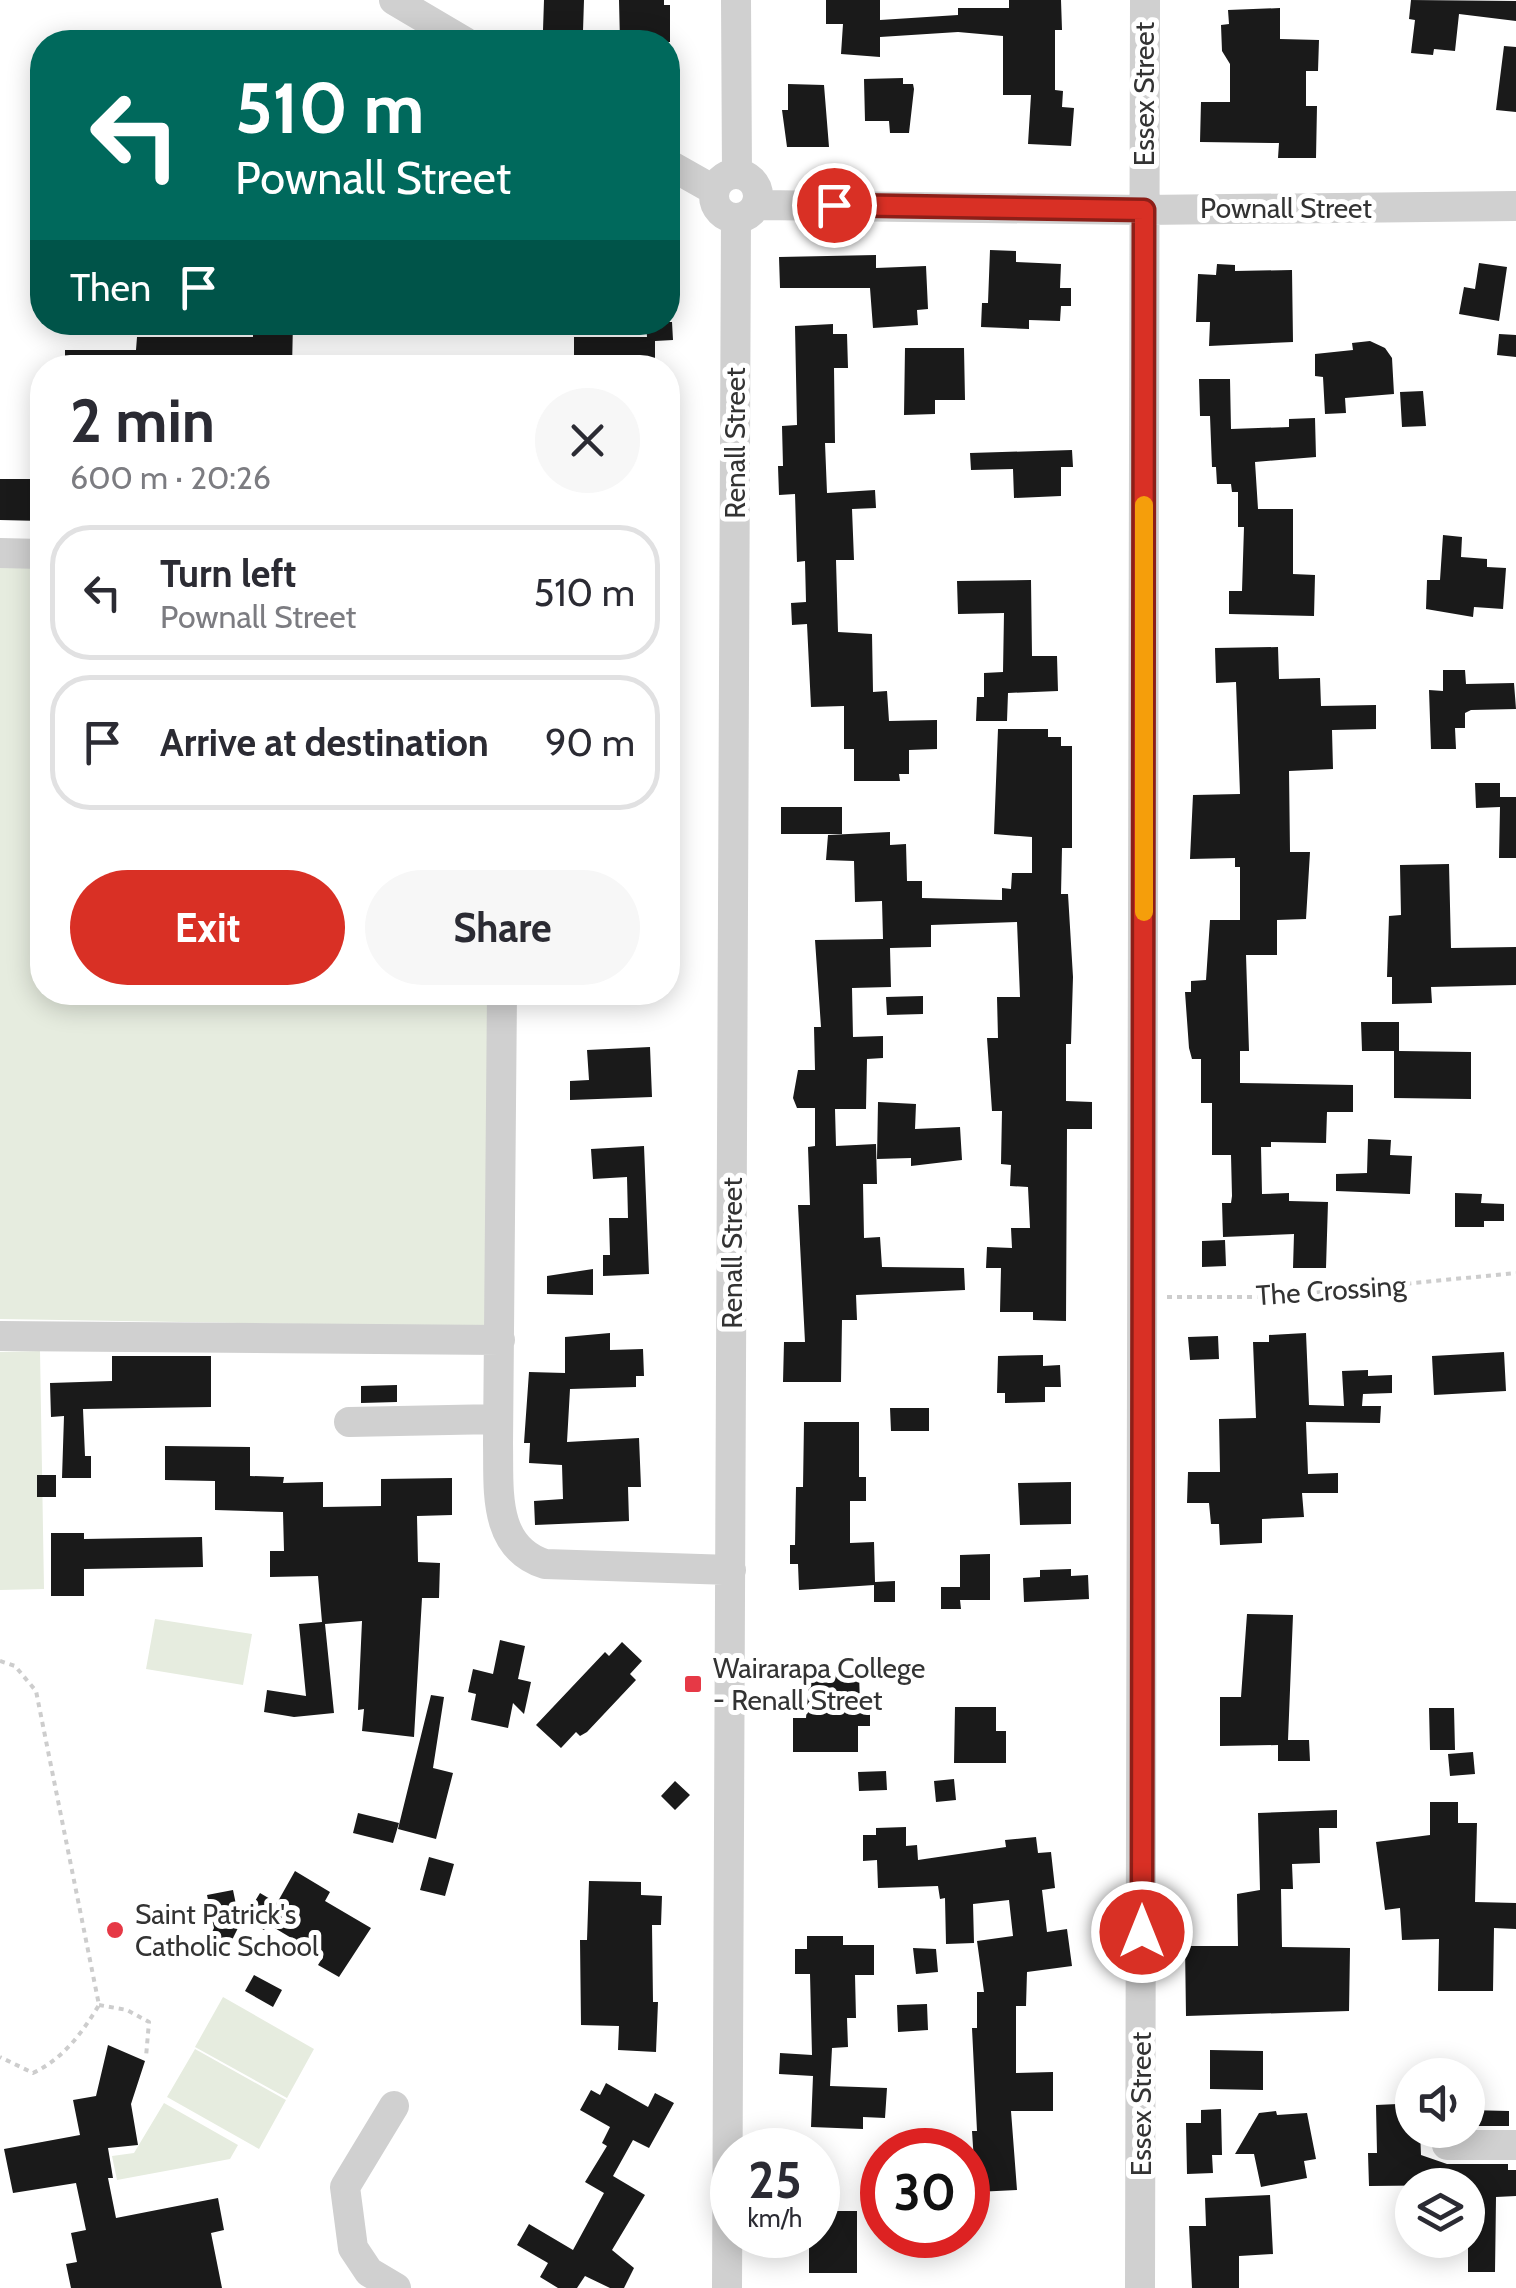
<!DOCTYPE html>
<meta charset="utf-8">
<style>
:root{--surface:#fff;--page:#f7f7f7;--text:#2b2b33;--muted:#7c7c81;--line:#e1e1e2;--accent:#d93025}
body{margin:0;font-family:Cabin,sans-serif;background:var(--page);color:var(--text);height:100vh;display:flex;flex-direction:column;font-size:38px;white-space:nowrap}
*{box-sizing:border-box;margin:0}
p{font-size:32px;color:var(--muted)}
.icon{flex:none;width:55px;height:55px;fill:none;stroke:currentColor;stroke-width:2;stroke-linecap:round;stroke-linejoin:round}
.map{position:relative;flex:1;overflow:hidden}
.side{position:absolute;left:30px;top:355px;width:650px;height:650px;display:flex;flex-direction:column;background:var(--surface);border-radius:40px;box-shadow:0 5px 25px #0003}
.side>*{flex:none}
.top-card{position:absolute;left:30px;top:30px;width:650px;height:305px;border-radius:40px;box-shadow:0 5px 25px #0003;background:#00695c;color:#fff;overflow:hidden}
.fabs{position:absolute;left:1395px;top:2058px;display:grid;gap:20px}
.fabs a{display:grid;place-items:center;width:90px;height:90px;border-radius:50%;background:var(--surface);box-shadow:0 5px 25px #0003;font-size:50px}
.speed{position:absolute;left:710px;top:2128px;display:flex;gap:20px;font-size:50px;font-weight:700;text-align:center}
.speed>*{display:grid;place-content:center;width:130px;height:130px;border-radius:50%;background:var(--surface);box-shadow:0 5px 25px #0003;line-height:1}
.speed small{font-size:25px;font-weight:400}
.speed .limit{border:15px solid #d22;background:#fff;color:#111}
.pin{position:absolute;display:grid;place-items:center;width:85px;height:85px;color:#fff;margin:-42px;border:5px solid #fff;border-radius:50%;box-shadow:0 2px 10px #0007}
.me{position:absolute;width:110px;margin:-55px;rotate:0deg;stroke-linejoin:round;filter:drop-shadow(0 0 8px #0008)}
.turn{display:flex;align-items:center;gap:35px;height:210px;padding:0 40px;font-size:45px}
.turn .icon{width:130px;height:130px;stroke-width:2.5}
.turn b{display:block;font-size:70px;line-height:85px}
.then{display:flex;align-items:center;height:95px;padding:0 40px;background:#0003;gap:20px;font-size:38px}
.round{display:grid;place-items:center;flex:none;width:105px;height:105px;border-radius:52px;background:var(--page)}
.overview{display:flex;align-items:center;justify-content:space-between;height:170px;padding:0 40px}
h1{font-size:60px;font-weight:700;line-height:75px}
.cta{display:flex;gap:20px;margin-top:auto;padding:20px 40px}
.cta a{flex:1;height:115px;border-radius:60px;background:var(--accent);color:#fff;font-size:40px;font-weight:700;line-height:115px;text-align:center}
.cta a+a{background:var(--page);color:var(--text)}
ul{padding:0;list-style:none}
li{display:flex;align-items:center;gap:30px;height:135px;margin:0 20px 15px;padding:0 20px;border:5px solid var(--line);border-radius:40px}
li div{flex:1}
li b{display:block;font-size:38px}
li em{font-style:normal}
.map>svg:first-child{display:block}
.green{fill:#e6ecdf}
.building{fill:#1a1a1a}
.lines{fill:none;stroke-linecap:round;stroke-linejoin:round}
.path{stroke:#cdcdcd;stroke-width:4;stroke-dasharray:5 5;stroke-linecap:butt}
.minor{stroke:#d0d0d0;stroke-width:30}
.route-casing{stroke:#8d1f18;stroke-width:25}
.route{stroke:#d93025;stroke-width:18}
.slow{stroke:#f59e0b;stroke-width:18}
.poi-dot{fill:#e63946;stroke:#fff;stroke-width:4}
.labels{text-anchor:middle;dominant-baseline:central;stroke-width:10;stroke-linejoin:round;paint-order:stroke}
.street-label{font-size:28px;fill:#333;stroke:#fff}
.poi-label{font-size:28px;fill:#333;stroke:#fff;text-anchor:start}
</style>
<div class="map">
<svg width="1516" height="2288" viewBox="0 0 1516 2288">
<rect width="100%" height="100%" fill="#fff"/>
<!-- green -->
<path class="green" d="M0,567L42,568V992L491,993V1327L0,1319Z
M40,1351L44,1589L0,1590V1352Z
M155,1619L252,1634L243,1685L146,1669Z
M223,1997L314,2049L287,2098L195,2047Z
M195,2049L286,2100L259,2149L167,2097Z
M164,2103L238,2145L230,2159L117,2180L112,2156L134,2153Z"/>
<!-- building -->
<path class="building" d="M544,0H584L583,31L543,30Z
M619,0H664V5H670V42H620Z
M826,0H880V20L958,15V8H1009V0H1061L1062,30H1055V90L1063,91L1062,107L1074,108L1071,146L1028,144L1031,95H1003V36L958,32L880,37V57L841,54L843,24H826Z
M1411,0L1516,1V21L1459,14L1455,51L1434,49L1433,55L1411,53L1415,20L1409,19Z
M1280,8V39L1319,40L1318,71H1306V106H1317L1316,158H1278L1279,143L1200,142L1201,102H1230V64L1222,51L1221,25L1229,24L1228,10Z
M1504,46L1516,47V112L1496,110Z
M903,78V84H913L914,89L909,133H890L889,121H865L864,79Z
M788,84L824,85L829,147H787L782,110H788Z
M990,250L1016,251V262L1061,264L1060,288H1071V306H1061L1060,321L1029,320V329L981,327L982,303H988Z
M876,255V268L926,266L928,309L917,310L918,325L873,328L870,288H780L779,257Z
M1479,263L1507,267L1499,321L1459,314L1464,287L1475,289Z
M1217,264L1235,265V271L1292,270L1293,342L1209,346L1210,322H1196L1198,274L1216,275Z
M253,322H293L292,368H65V350H136L137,337H253Z
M646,322H672L673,340L655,341V362H640V368H574V337H647Z
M833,324V334H847L848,368H834L835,443H825L827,493L875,490L876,508L852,509L854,560H836L838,632L872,634L873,692L887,691L889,721L937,720V749L909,750V774H899L900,781H854V749H844V706L811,707L807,624L792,625L791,603L806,602L805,561L797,562L795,494L779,495L778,466H783L782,426L797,425L795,326Z
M1499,334L1516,335V357L1497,355Z
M1370,341L1385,348L1392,358L1394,394L1345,398L1346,413L1325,414L1323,377L1315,376V354L1353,350L1352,343Z
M905,348H964L965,400H935V414L904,415Z
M1199,379H1230L1231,429L1289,427V419L1315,418L1316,457L1255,462L1258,509H1293V574L1315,575L1314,616L1229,614V591H1242L1244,527H1238V492H1232L1231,484H1217L1216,467H1212L1210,416H1200Z
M1423,391L1426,426L1402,427L1400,392Z
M1072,450L1073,467H1061V496L1014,498L1013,469L971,470L970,453Z
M0,479H42V521L0,520Z
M1443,535L1462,537L1461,557L1487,559V567L1506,568L1503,609L1474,607L1473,617L1426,609L1427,580H1440Z
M1031,580L1032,656H1057L1058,691L1008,693L1007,721H976L977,697H984V673L1003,672L1004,613L958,614L957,581Z
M1278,647L1279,679L1320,678L1321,706L1376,705V729L1332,730L1333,769L1289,771L1290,852H1310L1306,919L1277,920V955H1246L1249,1051H1240V1083L1353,1085V1112H1327L1326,1143L1271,1142V1147H1261L1262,1194L1289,1193V1201L1328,1202L1326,1268H1293L1294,1234L1223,1237L1222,1203H1231L1232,1196L1231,1155H1212V1103H1201V1059H1192L1189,1048L1185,992H1191V981L1206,980L1210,920H1240V867H1235V858L1190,859L1193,795L1240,794L1236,682L1216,683L1215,648Z
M1443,670H1465L1466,684L1514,683L1516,709L1471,710L1465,713V728H1455L1456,749H1431L1429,690L1443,691Z
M998,729H1048V737H1061V746H1072V848H1062L1061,894H1068L1073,977L1071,1044H1066V1101L1092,1102V1129H1067L1066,1321L1033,1320V1312H1000L1001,1268H986L987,1247L1012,1248L1011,1228H1030L1028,1187L1010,1186L1011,1165L1001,1164L1002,1111H992L987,1038H998L997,997H1020L1017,922L931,925V947L890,948L891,987L852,988L853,1037L883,1036V1058L867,1059L866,1109H835L836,1146L876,1144L877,1184H863L864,1238L880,1237L882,1267L964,1268L965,1290L856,1295L857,1320H842L841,1382H783L784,1342H805L798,1205H810L808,1147L815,1146V1108H797L793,1098L798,1070H815L814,1027H821L815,940L883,939L882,901L855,902L854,861L826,860L828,835L890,832V845L906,844L907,881H922V898L1002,900V888L1011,889L1012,873H1032V837L994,834Z
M1475,783H1500V797H1516V858H1499L1500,807L1476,808Z
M781,807H842V834H781Z
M1449,864L1451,948L1516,947V985L1431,987L1432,1003L1392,1004V977H1387L1389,916L1401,915L1400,865Z
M923,996V1014L887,1015L886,997Z
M1361,1022H1399V1051L1471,1052V1099L1394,1098V1051H1362Z
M650,1047L652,1097L570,1100V1081L589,1080L587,1050Z
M878,1102L916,1104L915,1129L960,1127L962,1160L911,1166V1158L877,1159Z
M1368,1139L1391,1140L1390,1155L1412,1156L1410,1194L1336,1191V1174L1367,1173Z
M644,1146L649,1274L603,1276V1255H610L609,1218H628L627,1177L593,1179L591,1149Z
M1455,1193L1482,1194L1481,1203L1504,1204V1221H1484V1227H1455Z
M1225,1240L1226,1266L1202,1267V1241Z
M593,1269V1295L547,1294V1276Z
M610,1333V1350L643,1349L644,1376H636V1387L570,1389L567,1442L639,1438L641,1487H628L629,1521L535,1525L534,1501L563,1499L562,1465L529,1463L530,1443H524L529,1372L565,1373V1337Z
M1306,1333L1309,1405L1344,1406L1342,1371L1368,1370V1376L1392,1375V1393L1363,1394L1362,1406H1381L1380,1423L1306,1422L1308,1474L1338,1473V1493H1302L1304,1517L1262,1519V1543L1220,1545L1219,1524H1211L1209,1503H1187L1188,1472H1220L1219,1419L1256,1418L1253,1342H1269V1335Z
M1218,1336L1219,1359L1190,1360L1188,1337Z
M1504,1352L1506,1391L1434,1395L1432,1356Z
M1043,1355V1366L1060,1365L1061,1387H1045V1402L1005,1403V1393H997L998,1356Z
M112,1356H211V1407L83,1409L85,1456H91V1478H62L64,1416L51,1417L50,1383L112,1381Z
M397,1385V1402L361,1403V1386Z
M890,1408H929V1431H891Z
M804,1422H859V1477H866V1501H850V1543L874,1542L875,1582L895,1581V1602H874V1585L799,1590L798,1564H790V1545H795L796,1487H803Z
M165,1446L250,1447V1476L284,1477L283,1483L323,1482V1507L381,1506V1479L452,1478V1515L417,1516L418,1562L440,1563L439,1598H422L414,1737L362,1731L364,1709L358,1710L362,1621L325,1624L334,1713L294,1717L264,1712L267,1690L306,1696L299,1624L322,1622L318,1576L270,1577V1551H284L283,1512L215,1510V1481L165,1480Z
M37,1475H56V1497H37Z
M1071,1482V1524L1020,1525L1018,1483Z
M51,1533H84V1539L202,1537L203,1567L84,1569V1596H51Z
M990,1554V1600H960L961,1609H941V1587H960V1593V1555Z
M1071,1569V1576L1088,1575L1089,1599L1024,1602L1023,1578L1040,1577V1570Z
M1247,1614L1293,1615L1288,1740H1309L1310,1761H1278V1745L1220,1746V1697H1241Z
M500,1640L525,1646L518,1679L531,1682L524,1714L513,1703L508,1728L471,1720L476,1694L468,1692L473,1669L493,1674Z
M622,1642L642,1661L630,1674L636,1680L587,1732L580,1736L576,1732L561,1748L536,1725L605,1652L609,1656Z
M859,1673L860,1705L870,1704V1726H858V1752H793V1718H806L810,1674Z
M431,1695L444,1697L433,1768L453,1773L436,1839L398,1829Z
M955,1707H996V1731H1006V1763H954Z
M1429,1708H1454L1455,1750H1430Z
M1473,1752L1475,1774L1450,1776L1448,1754Z
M886,1771L887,1790L859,1791L858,1772Z
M954,1779L956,1800L936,1802L934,1781Z
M675,1781L690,1795L675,1810L661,1796Z
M1430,1802H1458V1823H1477L1475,1902L1516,1903V1929L1494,1928L1493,1991H1438L1439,1939L1402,1940L1400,1908L1385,1910L1376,1842L1430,1835Z
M1337,1810V1828H1319L1320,1863L1292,1864L1293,1889H1281L1282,1947L1350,1948L1349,2011L1186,2016L1185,1946H1238L1237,1894L1260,1890L1258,1813Z
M358,1813L399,1823L393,1843L353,1833Z
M906,1827V1846L917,1845L918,1860L1006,1847L1005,1840L1036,1837L1038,1853L1051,1852L1055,1888L1042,1890L1047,1932L1067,1929L1072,1966L1027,1972L1026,2006H1016V2073L1053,2072V2111H1011L1017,2190L976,2192L972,2131H977L972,2028H977V1992H984L977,1941L1013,1936L1009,1900L973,1904L974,1943L946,1944L945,1898L940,1899L938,1886L878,1888L877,1860L863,1861V1835H876V1828Z
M429,1857L454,1864L445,1896L420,1890Z
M295,1871L330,1892L325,1901L371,1928L339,1977L318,1965L323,1957L268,1924L264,1930L244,1919L260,1893L277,1903Z
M589,1881L641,1882V1895L662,1896L661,1925H652L653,2002H658L656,2052L618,2050L619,2026L581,2025L580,1940H587Z
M233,1890L240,1924L230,1944L211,1934L214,1928L207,1895Z
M807,1936H843V1945H874V1975H855L856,2018H847L848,2047L832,2048L830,2086L887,2088L885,2118L863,2117V2129L811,2127L813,2076L779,2074L780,2053L812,2055L810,1974H795V1949H807Z
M913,1948L936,1949L938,1972L916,1974Z
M254,1975L282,1990L273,2007L245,1991Z
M927,2004L928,2030L898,2032L897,2005Z
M108,2045L145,2061L131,2104L138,2145L108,2148L113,2178H108L116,2218L218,2198L224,2230L211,2233L222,2288H71L66,2264L77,2262L71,2233L86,2230L76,2183L13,2193L4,2149L80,2135L73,2100L96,2096Z
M1210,2050L1263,2051V2090L1210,2089Z
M606,2083L648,2107L655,2093L674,2103L649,2148L633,2140L613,2176L645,2195L612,2250L634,2268L624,2288H610L585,2276L577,2288H558L540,2277L548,2263L517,2245L529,2224L573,2250L604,2193L585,2182L607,2146L602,2143L610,2127L580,2110L591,2090L600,2095Z
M1398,2104L1399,2115H1412V2130H1420L1421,2155L1447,2164H1508V2170H1516V2196L1496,2197L1495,2272H1468V2185L1369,2186L1368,2153H1377L1376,2105Z
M1221,2109L1222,2155H1212L1213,2173L1187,2174L1186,2123H1201V2110Z
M1468,2110L1509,2111V2126H1468Z
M1276,2111L1277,2115L1307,2113L1316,2159L1304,2161L1307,2178L1261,2187L1254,2154H1235L1259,2113Z
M1270,2195L1273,2254L1239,2256V2288H1192L1189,2226H1206L1205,2198Z
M822,2211H857V2273H809V2235H818Z"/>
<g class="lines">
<!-- path -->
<path class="path" d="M1167,1297H1270L1516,1273
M0,1661L15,1666L36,1691L99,2005C82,2033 63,2059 33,2073L0,2057
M99,2005L127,2010L149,2022L146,2057"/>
<!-- minor -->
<path class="minor" d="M394,0L465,42
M736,0L737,173
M668,164L714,190
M714 196a22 22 0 1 1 44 0a22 22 0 1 1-44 0Z
M756,205L1144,210L1516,206
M0,553L42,554
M502,992L498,1444C499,1489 492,1547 545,1564L731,1570
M0,1336L500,1340
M349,1422L498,1419
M394,2106L345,2187L353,2248L369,2272L396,2288
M1447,2145H1516
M727,2288L736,218
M1140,2288L1145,0"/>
</g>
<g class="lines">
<defs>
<path id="route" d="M834,205L1144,210L1142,1932"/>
</defs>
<!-- route casing -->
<use href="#route" class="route-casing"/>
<!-- route -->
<use href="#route" class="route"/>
<!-- slow -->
<path class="slow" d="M1144,505V912"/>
</g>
<!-- markers -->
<g class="poi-dot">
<rect x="683" y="1674" width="20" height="20" rx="5"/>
<circle cx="115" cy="1930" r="10"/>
</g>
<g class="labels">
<!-- street labels -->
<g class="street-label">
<text transform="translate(1144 94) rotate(-90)">Essex Street</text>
<text x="1286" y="208">Pownall Street</text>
<text transform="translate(735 443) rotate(-90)">Renall Street</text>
<text transform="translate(732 1253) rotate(-90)">Renall Street</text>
<text transform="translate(1331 1290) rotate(-4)">The Crossing</text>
<text transform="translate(1141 2104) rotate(-90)">Essex Street</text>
</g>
<!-- poi labels -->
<g class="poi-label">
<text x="713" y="1668">Wairarapa College<tspan x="713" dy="32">- Renall Street</tspan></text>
<text x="135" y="1914">Saint Patrick's<tspan x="135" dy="32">Catholic School</tspan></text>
</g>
</g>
</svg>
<div class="fabs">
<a><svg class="icon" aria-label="sound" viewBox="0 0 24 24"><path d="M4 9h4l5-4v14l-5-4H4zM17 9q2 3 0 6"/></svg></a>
<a><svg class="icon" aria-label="layers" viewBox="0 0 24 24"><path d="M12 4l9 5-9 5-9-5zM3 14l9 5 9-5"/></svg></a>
</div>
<div class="speed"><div>25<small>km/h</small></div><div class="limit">30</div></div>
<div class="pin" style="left:834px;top:205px;background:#d93025"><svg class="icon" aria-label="arrive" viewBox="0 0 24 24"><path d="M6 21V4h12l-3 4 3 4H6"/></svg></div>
<svg class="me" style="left:1142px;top:1932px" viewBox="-20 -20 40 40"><circle r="17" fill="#d93025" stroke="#fff" stroke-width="3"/><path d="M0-11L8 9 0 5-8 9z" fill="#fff"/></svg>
<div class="top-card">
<div class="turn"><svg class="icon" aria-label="left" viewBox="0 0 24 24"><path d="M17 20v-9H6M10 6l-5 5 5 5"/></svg><div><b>510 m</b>Pownall Street</div></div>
<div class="then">Then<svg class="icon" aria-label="arrive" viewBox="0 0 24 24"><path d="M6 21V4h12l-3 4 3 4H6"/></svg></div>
</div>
<section class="side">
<div class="overview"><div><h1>2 min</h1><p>600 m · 20:26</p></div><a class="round"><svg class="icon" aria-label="close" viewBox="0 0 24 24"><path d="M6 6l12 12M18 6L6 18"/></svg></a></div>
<ul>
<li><svg class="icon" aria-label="left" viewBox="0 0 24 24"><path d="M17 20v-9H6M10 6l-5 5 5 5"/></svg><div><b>Turn left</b><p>Pownall Street</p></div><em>510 m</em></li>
<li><svg class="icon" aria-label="arrive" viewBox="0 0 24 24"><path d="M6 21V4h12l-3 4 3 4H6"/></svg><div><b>Arrive at destination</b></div><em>90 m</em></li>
</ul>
<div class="cta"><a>Exit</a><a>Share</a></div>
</section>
</div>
